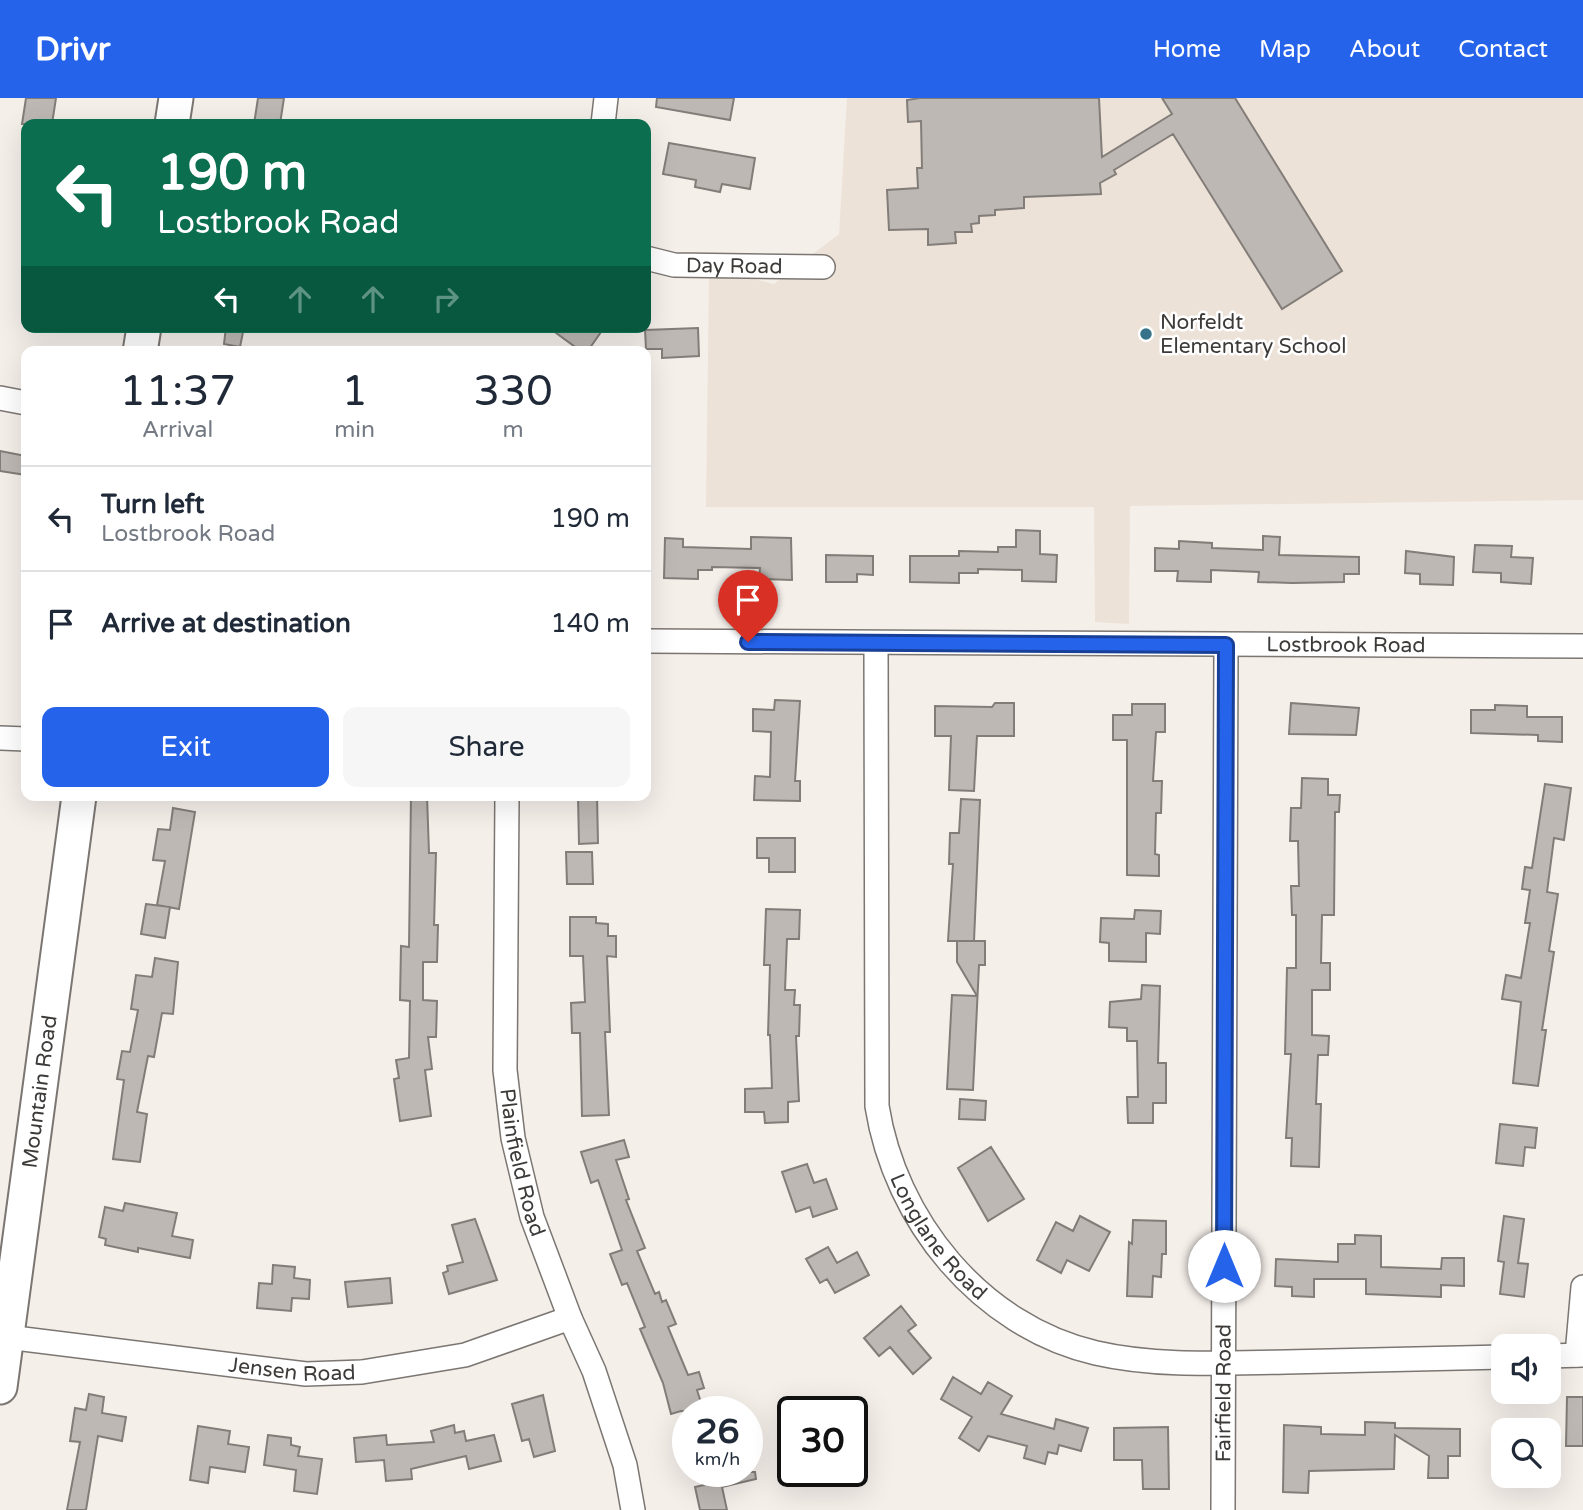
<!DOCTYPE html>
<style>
:root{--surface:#fff;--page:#f6f6f7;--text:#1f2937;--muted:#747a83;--line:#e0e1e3;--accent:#2563eb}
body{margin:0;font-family:"Varela Round",sans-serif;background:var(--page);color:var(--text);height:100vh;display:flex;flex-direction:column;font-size:26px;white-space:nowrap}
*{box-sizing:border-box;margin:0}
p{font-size:23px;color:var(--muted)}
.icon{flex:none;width:38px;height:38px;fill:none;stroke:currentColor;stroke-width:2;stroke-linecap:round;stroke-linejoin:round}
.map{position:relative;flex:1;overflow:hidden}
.sheet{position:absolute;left:21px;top:248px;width:630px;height:455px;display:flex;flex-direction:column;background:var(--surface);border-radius:14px;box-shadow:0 7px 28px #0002}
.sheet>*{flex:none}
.banner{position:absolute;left:21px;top:21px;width:630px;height:214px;border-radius:14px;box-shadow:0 7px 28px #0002;background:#0b6e4f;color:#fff;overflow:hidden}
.controls{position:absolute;left:1491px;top:1236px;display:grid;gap:14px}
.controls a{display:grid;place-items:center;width:70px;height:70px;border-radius:14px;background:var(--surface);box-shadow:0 7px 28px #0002;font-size:35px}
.speed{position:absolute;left:672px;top:1298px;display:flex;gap:14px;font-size:35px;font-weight:700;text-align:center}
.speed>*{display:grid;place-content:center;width:91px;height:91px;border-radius:50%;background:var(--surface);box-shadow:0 7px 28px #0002;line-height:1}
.speed small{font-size:18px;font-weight:400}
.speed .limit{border:4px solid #111;border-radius:10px;background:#fff;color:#111}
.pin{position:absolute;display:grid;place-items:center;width:60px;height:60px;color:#fff;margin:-72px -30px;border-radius:50% 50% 50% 0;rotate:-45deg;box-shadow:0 0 7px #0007}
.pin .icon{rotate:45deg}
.me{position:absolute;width:77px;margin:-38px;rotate:0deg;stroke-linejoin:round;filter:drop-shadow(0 0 5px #0008)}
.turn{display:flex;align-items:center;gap:24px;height:147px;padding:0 21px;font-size:32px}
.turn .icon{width:91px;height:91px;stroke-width:2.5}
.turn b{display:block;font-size:49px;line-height:60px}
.lanes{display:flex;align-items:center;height:66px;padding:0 21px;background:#0003;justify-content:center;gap:35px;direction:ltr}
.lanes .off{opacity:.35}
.eta{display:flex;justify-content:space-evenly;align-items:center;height:119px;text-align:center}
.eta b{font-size:42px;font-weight:600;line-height:49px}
.cta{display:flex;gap:14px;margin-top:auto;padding:14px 21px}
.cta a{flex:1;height:80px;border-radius:14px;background:var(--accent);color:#fff;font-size:28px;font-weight:600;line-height:80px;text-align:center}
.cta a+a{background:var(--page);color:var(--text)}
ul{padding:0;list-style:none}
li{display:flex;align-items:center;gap:21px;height:105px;padding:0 21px;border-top:2px solid var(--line)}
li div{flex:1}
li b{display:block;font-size:26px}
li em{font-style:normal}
header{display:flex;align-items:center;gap:42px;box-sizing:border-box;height:98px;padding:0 35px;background:var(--accent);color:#fff}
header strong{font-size:33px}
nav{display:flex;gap:38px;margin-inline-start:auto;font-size:24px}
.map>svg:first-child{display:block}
.built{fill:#ede2d8}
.building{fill:#beb8b4;stroke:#827d78;stroke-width:2}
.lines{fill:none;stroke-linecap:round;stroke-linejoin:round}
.minor-casing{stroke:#7b7672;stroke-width:26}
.secondary-casing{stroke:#7b7672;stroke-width:37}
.minor{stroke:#fff;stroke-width:23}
.secondary{stroke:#fff;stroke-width:33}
.route-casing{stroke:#184099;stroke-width:18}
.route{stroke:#2563eb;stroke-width:12}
.poi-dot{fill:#36738a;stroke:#fff;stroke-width:2.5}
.labels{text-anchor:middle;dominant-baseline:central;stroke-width:5;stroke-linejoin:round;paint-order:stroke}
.street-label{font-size:21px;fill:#3d3b39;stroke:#fff}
.poi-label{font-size:21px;fill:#3d3b39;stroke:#fff;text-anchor:start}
</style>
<header>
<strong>Drivr</strong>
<nav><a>Home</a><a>Map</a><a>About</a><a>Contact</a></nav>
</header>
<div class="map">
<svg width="1583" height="1412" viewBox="0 0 1583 1412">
<rect width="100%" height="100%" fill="#f5efea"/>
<!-- built -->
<path class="built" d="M847,0H1583V402L1130,408L1129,526L1095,524L1094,409H706L709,177L743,178L774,186L839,136Z"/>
<!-- building -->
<path class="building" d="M26,0H56L52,26H22Z
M258,0H284L280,26H254Z
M657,0H734L730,22L656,9Z
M920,0H1099L1102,59L1172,16L1162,0H1235L1342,173L1282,211L1173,36L1114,72L1116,76L1100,85L1101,96L1024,99V110L995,112V117L979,118V125L971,126L972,134H955L956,145L928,147V131L889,132L887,92L918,90L917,70H922L921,23L908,24L907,2Z
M669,45L755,60L750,91L722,86L720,94L695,89L696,82L663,76Z
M226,229H244L240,249L224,246Z
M548,229H600L597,234H601L587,254H582Z
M698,230L699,258L662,260V251H646L645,232Z
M0,353L26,358V377L0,373Z
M1016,432L1040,433V456L1057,457L1056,484L1022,483V472L978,471V475H959V485L910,484V458H959V453L998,454V449H1016Z
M1263,438L1280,439L1279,457L1359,459V476H1344V484L1292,485L1258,484L1259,474L1211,472V484L1177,483L1178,473H1155V450L1179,451V443L1212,445V450L1263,452Z
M751,439L791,440L792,482L759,481L760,470L712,469V472H698V481L664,480L665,440L683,441V449L751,451Z
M1475,447L1512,448L1511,459L1533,460L1531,486L1501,484V475L1473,474Z
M1406,453L1454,459L1453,487L1420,486V476L1405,475Z
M826,457L873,458V477L857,476V484H826Z
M775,602L800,603L795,683H800V703L754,702L755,678L770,679L771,634L753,633V611L774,612Z
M995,605H1014V638H977L974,693L949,692L951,638H935V608L992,609Z
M1291,605L1359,610L1356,637L1289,636Z
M1132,606H1165V634H1156L1153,683H1162L1161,715H1156L1155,756L1159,757V778L1127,777V642H1113V617H1132Z
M1495,607L1527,608V619H1562V644L1538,643V637L1471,635V612H1495Z
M1302,680L1328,681V697H1340L1339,714H1335L1334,817H1322L1321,865H1330V892H1312V937L1329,938L1328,957H1318L1316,1006H1321L1319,1069L1291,1068L1292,1040H1286L1291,956H1285L1287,870H1296V817H1292L1291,788H1299L1298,743H1290L1291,710H1301Z
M1545,686L1571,690L1564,742L1554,740L1547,794L1558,796L1549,853L1554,854L1542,932H1546L1538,988L1513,985L1521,904L1502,901L1506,877L1521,880L1530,825H1525L1530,792L1522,791L1525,769L1532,770Z
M411,698H427L429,755H436L434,827H438L437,864H423V902L437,903L436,939H428L432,971L425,972L431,1018L400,1023L394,981L399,980L396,962L409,960L410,903L400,902L401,848L409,849Z
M578,698H597L598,745L579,746Z
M961,701L980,702L974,843H948L953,766H949L950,735H959Z
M173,710L195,714L179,811L157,807L165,763L153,762L158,731L170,732Z
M757,740H795V774H769V760H757Z
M566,754H592L593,786H567Z
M146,806L170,809L165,840L141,836Z
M766,811L800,812L799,841H787L785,892H795L794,907H800L799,938H796L799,1003L788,1004V1024L765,1025L764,1014H745V991L772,990L770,937H768L770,867H764Z
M1135,812L1161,813L1160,836L1146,835V864L1109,863V845L1100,844L1101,820L1134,821Z
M570,819H596V825L608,826V838H616V859L607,858L610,934H605L609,1017L582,1018L580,935H572L571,905L585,904L583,858H570Z
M957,843H985V867H979L973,992L947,991L952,897L977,898L957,864Z
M155,860L178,864L173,916L162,915L154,959L148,958L137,1014L147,1016L140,1064L113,1061L124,982L117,981L122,953L130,954L138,912L131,911L136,877L152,879Z
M1142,887L1160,888L1158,965H1166V1005H1153V1025H1128L1127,999H1138L1137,943H1127V930L1109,929L1110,904L1141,901Z
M960,1001L986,1003L985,1022L959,1021Z
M1500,1026L1537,1030L1535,1050L1525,1049L1523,1068L1496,1065Z
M624,1042L629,1059L616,1062L629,1101L626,1102L645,1150L637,1153L655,1196L659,1194L662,1204L666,1202L676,1226L668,1229L688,1277L699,1274L704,1290L697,1292L704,1314L681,1313L671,1316L663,1285L640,1231L645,1229L627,1185L622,1187L610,1156L622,1152L598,1082L591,1085L581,1054Z
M991,1049L1024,1101L988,1123L958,1070Z
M807,1066L814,1085L826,1081L837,1111L813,1119L810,1109L796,1114L782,1074Z
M125,1105L177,1115L172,1138L193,1142L190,1160L138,1150V1154L105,1147L106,1141L99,1139L105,1109L123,1113Z
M1080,1118L1110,1134L1089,1173L1067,1162L1061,1175L1037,1162L1056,1124L1073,1133Z
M1504,1118L1524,1121L1518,1165L1528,1166L1524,1199L1500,1196L1504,1164L1498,1163Z
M475,1121L497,1182L449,1196L443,1175L448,1173L447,1168L463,1164L452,1127Z
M1133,1122L1166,1123V1156H1162L1161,1179L1153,1178L1152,1199L1127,1198L1129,1144L1132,1146Z
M1355,1137L1381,1138V1169L1441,1171L1442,1160H1464V1188L1441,1187V1199L1366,1196V1181H1314V1199L1292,1198V1189L1275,1188L1276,1161L1338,1164V1146H1355Z
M828,1149L837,1165L857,1154L869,1177L835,1195L827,1181L820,1185L806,1161Z
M273,1167L295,1169L294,1180L310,1182L309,1201L292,1200L291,1213L257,1210L259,1185L272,1186Z
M390,1180L392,1205L348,1209L345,1184Z
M901,1208L916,1227L908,1233L931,1260L913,1276L890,1249L879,1258L864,1240Z
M953,1279L981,1296L988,1284L1012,1298L1001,1316L1054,1331L1056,1321L1088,1330L1081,1353L1059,1347L1057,1356L1048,1354L1045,1366L1024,1360L1027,1348L988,1338L979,1353L959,1340L972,1319L941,1301Z
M89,1296L104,1299L102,1315L126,1319L122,1343L98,1338L86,1412H67L80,1344L70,1343L75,1310L86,1312Z
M543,1297L555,1353L534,1359L529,1341L522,1343L512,1306Z
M1567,1299H1583V1348H1566Z
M1365,1324L1395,1325V1330L1460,1331V1358H1448V1380H1428L1429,1358L1395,1337L1394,1371L1309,1373L1308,1395L1283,1394L1284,1327L1321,1329V1336L1365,1337Z
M454,1327L455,1335L464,1333L466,1343L494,1337L501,1363L469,1371L466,1358L411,1371L412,1381L386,1383L384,1362L356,1364L354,1340L386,1337L387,1347L434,1344L431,1333Z
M198,1328L230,1333L228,1346L249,1349L245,1374L210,1369L208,1385L190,1382Z
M1168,1329L1169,1391H1143L1142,1362H1114V1330Z
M268,1337L291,1340V1347L300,1349L298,1358L322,1361L317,1396L294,1393L296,1372L264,1367Z
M700,1374H755L756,1381L722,1389L727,1412H700L695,1389L704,1387Z"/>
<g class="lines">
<defs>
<g id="minor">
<path d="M603,26L606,0"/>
<path id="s1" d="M646,160L674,167L823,169"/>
<path d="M0,300L26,305"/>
<path id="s2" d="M646,543L1583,548"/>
<path id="s3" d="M876,546L877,1008C895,1122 980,1228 1096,1255C1157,1269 1224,1265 1286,1264C1358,1262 1431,1261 1503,1259"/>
<path d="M0,640L26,641"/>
<path id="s4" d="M507,698L505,972L513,1040L532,1119L570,1220L594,1273L625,1367L633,1412"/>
<path id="s5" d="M7,1239L306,1276L362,1274L465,1257L570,1220"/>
<path d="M1577,1257L1583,1189"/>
<path d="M1549,1258L1583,1257"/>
<path id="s6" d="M1223,1412L1226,547"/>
</g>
<g id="secondary">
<path d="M172,26L176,0"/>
<path d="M140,254L144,229"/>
<path id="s7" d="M0,1289L79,698"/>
</g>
</defs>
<!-- minor casing -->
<use href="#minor" class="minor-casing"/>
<!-- secondary casing -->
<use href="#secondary" class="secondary-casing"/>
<!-- minor -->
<use href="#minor" class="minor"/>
<!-- secondary -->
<use href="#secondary" class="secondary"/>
</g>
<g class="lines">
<defs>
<path id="route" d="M748,544L1226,547L1224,1168"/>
</defs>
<!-- route casing -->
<use href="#route" class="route-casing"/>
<!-- route -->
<use href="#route" class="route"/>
</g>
<!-- markers -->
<circle class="poi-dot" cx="1146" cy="236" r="7"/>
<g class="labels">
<!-- street labels -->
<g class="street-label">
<text stroke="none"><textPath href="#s1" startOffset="89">Day Road</textPath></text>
<text stroke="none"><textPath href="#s2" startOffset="700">Lostbrook Road</textPath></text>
<text stroke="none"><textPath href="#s7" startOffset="298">Mountain Road</textPath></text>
<text stroke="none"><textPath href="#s4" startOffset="368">Plainfield Road</textPath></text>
<text stroke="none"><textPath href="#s3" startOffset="609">Longlane Road</textPath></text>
<text stroke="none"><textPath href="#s5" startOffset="287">Jensen Road</textPath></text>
<text stroke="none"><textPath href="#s6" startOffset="117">Fairfield Road</textPath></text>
</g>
<!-- poi labels -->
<g class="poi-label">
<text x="1160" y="224">Norfeldt<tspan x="1160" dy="24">Elementary School</tspan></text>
</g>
</g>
</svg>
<div class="controls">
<a><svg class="icon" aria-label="sound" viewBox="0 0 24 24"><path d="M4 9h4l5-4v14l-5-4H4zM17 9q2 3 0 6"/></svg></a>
<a><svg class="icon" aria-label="search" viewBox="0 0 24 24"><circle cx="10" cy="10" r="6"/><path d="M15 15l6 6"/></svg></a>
</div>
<div class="speed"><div>26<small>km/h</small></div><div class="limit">30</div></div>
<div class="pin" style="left:748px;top:544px;background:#d93025"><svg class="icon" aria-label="arrive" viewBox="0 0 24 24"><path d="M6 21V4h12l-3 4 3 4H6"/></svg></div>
<svg class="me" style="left:1224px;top:1168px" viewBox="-20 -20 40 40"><circle r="19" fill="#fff"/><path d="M0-13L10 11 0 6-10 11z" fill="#2563eb"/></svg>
<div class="banner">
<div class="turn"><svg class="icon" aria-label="left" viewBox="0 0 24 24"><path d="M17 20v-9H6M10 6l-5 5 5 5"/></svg><div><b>190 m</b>Lostbrook Road</div></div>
<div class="lanes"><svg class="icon" aria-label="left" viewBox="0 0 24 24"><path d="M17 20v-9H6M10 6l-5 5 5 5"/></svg><svg class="icon off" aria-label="ahead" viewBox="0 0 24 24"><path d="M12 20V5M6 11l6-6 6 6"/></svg><svg class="icon off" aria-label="ahead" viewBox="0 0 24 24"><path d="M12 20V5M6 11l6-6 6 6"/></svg><svg class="icon off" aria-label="right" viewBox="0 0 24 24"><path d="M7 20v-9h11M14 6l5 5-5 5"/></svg></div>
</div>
<section class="sheet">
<div class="eta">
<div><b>11:37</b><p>Arrival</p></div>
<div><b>1</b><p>min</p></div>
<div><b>330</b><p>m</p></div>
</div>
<ul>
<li><svg class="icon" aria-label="left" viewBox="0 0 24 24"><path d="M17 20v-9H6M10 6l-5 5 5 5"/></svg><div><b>Turn left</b><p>Lostbrook Road</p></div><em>190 m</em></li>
<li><svg class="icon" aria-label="arrive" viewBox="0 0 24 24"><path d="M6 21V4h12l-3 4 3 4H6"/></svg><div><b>Arrive at destination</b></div><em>140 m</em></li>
</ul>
<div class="cta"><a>Exit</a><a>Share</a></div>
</section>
</div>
